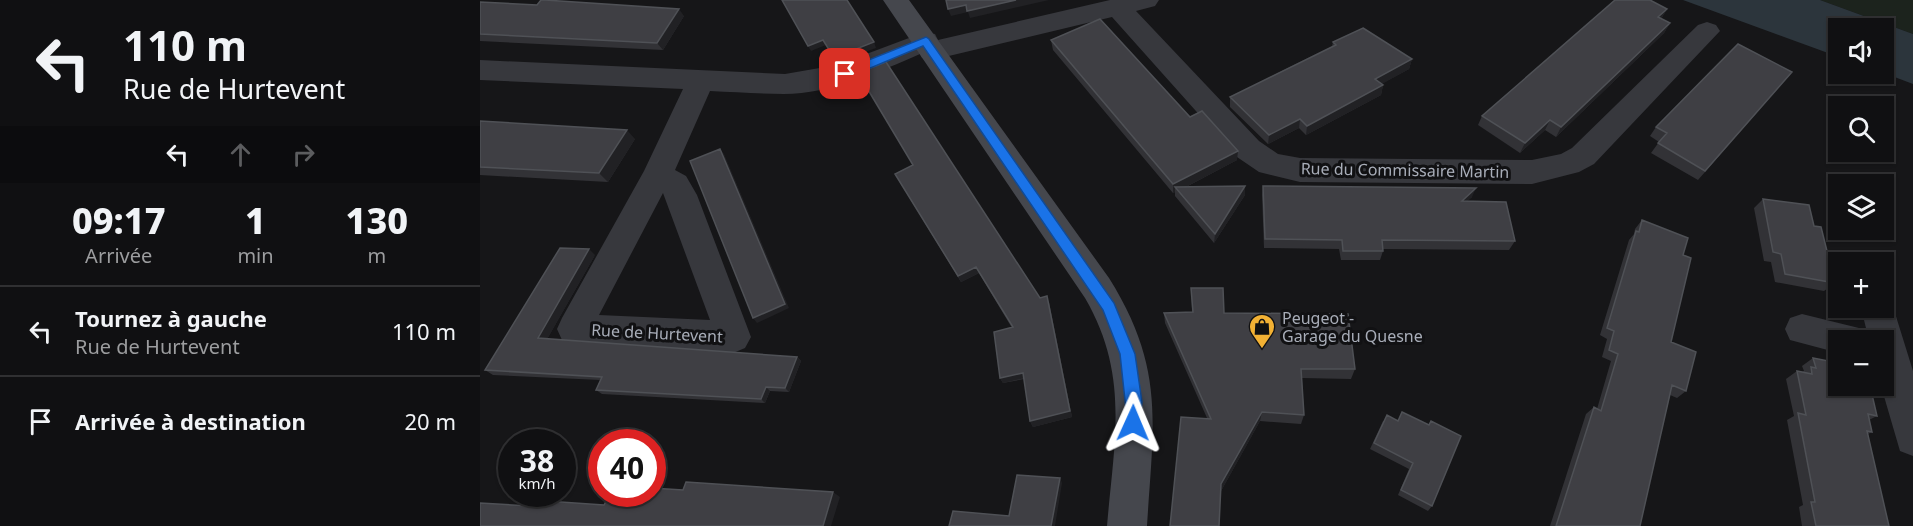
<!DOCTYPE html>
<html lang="fr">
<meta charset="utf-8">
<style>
:root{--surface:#101012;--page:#1e1e20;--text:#f1f3f6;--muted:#9c9d9f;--line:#303032}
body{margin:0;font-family:"Noto Sans",sans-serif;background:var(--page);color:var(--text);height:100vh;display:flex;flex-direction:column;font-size:22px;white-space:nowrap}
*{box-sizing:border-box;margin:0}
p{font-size:20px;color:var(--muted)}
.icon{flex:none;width:33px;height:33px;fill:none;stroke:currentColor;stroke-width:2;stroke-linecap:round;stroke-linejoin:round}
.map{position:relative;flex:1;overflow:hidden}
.details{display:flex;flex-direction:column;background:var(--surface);width:480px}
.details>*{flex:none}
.guide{background:#101012;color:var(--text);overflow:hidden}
.controls{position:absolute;left:1348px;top:18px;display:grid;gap:12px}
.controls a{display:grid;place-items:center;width:66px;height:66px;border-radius:0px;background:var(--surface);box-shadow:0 2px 4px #0004,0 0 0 2px var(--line);font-size:30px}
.speed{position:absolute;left:18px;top:429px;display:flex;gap:12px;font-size:30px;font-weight:700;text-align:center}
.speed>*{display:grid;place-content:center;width:78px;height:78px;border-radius:50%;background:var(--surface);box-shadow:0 2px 4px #0004,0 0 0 2px var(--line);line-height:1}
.speed small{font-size:15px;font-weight:400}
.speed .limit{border:9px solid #d22;background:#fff;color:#111}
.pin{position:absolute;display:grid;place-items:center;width:51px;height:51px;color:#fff;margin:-26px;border-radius:12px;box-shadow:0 3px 9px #0006}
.me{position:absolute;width:66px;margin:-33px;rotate:1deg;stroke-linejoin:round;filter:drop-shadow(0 0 4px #0008)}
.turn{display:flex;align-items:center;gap:21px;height:126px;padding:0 24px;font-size:27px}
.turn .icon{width:78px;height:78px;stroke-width:2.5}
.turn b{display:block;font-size:42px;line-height:51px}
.lanes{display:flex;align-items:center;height:57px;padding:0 24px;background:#0003;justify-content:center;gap:30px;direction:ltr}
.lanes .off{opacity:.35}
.eta{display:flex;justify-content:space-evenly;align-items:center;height:102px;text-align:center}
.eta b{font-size:36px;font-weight:800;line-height:42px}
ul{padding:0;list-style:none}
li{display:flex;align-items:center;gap:18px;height:90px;padding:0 24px;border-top:2px solid var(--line)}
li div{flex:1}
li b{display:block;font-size:22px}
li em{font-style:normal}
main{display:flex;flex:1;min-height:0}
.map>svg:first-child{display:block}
.green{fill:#1c231d}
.water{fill:#2c353c}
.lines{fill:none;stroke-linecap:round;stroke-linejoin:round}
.street{fill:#37383d;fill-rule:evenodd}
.secondary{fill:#45474d;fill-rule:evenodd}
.wall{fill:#323236}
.shaded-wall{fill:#212124}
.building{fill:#3f3f44;stroke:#4f5156;stroke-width:1.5}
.route{fill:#1a73e8;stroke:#114b97;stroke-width:1.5}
.labels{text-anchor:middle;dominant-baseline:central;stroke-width:6;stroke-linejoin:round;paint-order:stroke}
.street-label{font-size:16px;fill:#a8adb8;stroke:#111113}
.poi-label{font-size:16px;fill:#a8adb8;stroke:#111113;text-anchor:start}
</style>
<main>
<section class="details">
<div class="guide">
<div class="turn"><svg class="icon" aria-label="left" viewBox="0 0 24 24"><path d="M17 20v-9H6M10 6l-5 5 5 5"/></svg><div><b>110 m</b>Rue de Hurtevent</div></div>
<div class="lanes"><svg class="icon" aria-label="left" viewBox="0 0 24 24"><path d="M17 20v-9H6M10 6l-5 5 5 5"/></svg><svg class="icon off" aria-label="ahead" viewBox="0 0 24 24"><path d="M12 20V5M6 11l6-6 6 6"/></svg><svg class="icon off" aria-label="right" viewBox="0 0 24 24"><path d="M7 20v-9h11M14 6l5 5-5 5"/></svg></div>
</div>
<div class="eta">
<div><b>09:17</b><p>Arrivée</p></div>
<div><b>1</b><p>min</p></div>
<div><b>130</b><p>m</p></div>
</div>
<ul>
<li><svg class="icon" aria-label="left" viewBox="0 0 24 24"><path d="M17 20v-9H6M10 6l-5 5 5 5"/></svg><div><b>Tournez à gauche</b><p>Rue de Hurtevent</p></div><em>110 m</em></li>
<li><svg class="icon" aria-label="arrive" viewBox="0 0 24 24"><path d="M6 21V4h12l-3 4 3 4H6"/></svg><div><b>Arrivée à destination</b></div><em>20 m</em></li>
</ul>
</section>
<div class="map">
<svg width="1433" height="526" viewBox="0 0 1433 526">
<rect width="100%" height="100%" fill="#161618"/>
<!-- green -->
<path class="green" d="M1340,0H1433V34Z"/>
<!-- water -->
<path class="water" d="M1203,0H1340L1433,34V84L1404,73V28H1359V57Z"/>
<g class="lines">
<!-- street -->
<path class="street" d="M630,0H679L675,6L656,11L779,141L798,154L820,158L1052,160L1081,154L1092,148L1218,25L1227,22L1236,25L1240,31L1114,164L1099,172L1052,184L820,182L779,172L757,157L632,17L452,60L442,58L440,54C398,72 351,94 304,94C279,94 255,92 230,91L195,170L206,176L217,195L271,337L265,348L253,353L94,344L82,340L77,329L82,318L164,171L203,89L0,80V60L305,74L357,65L445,32L455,34L458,40ZM183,193L230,320L119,315Z
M1404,295L1410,297L1433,371V456L1420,451L1401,386H1404V340H1389L1381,308H1404Z
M1322,314L1383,329L1389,340H1359V353L1310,340L1305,329L1310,318Z"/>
<!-- secondary -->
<path class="secondary" d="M403,0H429L629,278C686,369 673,425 667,526H627C634,442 650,375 605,298Z"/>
</g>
<!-- wall -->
<path class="wall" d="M0,2L204,16L183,50L0,41Z
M1187,9L1181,19L1190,23L1184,33L1076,137L1065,130L1040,153L998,125L1002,116Z
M571,40L710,117L757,160L706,187L765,195L734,243L695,196V192L693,193L573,50Z
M853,42L932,59L929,69L901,84L903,85L901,95L826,135L819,128L788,144L750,107V97L852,46Z
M1312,72L1218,180L1171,153L1179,142L1170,136L1176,127Z
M378,73L560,298L569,302L592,417L553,427L550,421L544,379L523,383L520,378L532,328L499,273L481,282L419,181L415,174L433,165Z
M0,121L155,139L128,182L0,175Z
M783,186L992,197L987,201L1035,241L1029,250L903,249V251L900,260H861L859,249L784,248L782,195Z
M1283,199L1334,226L1355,283L1344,291L1295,282L1291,262L1284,261L1274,208Z
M1162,220L1203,255L1191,342L1206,391L1197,398L1190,395L1160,526H1070L1106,414L1114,407L1117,409L1131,361L1122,357L1127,339L1120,335L1149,240L1154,234L1155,229Z
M115,255L67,339L317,357L321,361L309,392L290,391L285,403L122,394L116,390L120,380L13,375L5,370Z
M711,288L744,313L875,369L871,379L822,378L824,415L821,424L780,421L741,491L727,418L685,323L684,313L712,312Z
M1333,358L1397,416L1389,420L1392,432L1388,434L1409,526H1322L1319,507L1323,505L1307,420L1314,416L1306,379L1317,371L1322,372L1324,371L1322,366Z
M922,412L948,425L951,421L952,506L948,511L918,495L929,469L890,449L903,421H918Z"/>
<!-- shaded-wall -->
<path class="shaded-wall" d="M536,0H569L490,18L488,12L471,16L468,9L486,5Z
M199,9L204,16L183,50L177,43Z
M1187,9L1181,19L1178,17Z
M1190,23L1184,33L1076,137L1081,127Z
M343,40L346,45L331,51L328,46Z
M394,42L396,48L368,58L366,53Z
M363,49L366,54L354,59L351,53Z
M932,59L929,69L893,89L895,79Z
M903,85L901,95L826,135L827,126Z
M820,119L819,128L788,144L789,135Z
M1070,120L1065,130L1040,153L1045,143Z
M147,130L155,139L128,182L119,173Z
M240,149L244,154L309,308L277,323L273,318Z
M758,151L757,160L698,191L695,187V192L693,193V184Z
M765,186V195L734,243L735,234Z
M996,188L992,197L978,210L982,201Z
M109,249L115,255L65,343L58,338Z
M496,267L499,273L481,282L478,276Z
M567,296L592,417L553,427L550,421Z
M317,357L321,361L309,392L305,388Z
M543,373L545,378L523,383L520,378Z
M286,387L290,391L285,403L281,399Z
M782,412L780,421L741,491V484Z
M580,478L582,483L575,526H571Z
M353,492L360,497L351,526H343Z"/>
<!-- building -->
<path class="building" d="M61,0H65L199,9L177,43L0,34V2L57,5Z
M302,0H367L394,42L366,53L363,49L351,53L343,40L328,46Z
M466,0H536L487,11L486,5L468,9Z
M1135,0H1170L1187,9L1178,17L1190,23L1081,127L1070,120L1045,143L1002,116Z
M620,19L710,117L722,111L758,151L693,184L571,40Z
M883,28L932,59L895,79L903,85L827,126L820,119L789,135L750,97L856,45L853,42Z
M1258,44L1312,72L1225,171L1178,143L1187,133L1176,127Z
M406,62L560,298L567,296L590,411L550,421L543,373L520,378L514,332L533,327L496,267L478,276L415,174L433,165L378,73Z
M0,121L147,130L119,173L0,167Z
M240,149L305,304L273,318L210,161Z
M765,186L735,234L695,187Z
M783,186L996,188L982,201L1026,202L1035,241L902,240L903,251H863L862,240L785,239Z
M1283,199L1329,205L1334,226L1341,227L1355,283L1305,274L1301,254L1293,252Z
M1162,220L1208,238L1203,255L1211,258L1191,342L1216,352L1206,391L1192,385L1160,526H1076L1114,407L1121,411L1138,354L1129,350L1134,331L1127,328L1156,231L1159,232Z
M80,248L109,249L58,338L317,357L305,388L286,387L281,399L116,390L122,377L5,370Z
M711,288H743L744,313L868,314L875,369H821L824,415L782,412L741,484L739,526H690L701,417L731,419L684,313L713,312Z
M1333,358L1359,363V386H1390L1397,416L1388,414L1392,432L1387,431L1409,526H1336L1331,502H1335L1318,413L1326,415L1317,371L1332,374L1331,367L1336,368Z
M922,412L949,425L951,421L981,436L952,506L921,490L933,463L894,443L907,415L918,421Z
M537,475L580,478L571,526H469L473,511L529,516Z
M206,482L353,492L343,526H0V503L49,506L52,500L124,505L130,494H172V488L203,490Z"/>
<!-- route -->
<path class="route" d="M446,37L449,39L634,303L655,354L662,402L659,428L653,430L648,428L640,354L623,310L443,46L369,77H361L359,74L361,71Z"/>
<!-- icons -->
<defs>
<symbol id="shop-pin" viewBox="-11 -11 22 30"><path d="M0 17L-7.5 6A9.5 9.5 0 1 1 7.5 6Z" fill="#f2b134" stroke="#111113"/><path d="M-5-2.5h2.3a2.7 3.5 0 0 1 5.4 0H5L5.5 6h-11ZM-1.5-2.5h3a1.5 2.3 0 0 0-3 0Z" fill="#111"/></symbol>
</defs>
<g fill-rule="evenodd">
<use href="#shop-pin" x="767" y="312" width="30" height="40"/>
</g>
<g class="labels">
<!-- street labels -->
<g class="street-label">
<text transform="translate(925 170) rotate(1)">Rue du Commissaire Martin</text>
<text transform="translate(177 333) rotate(3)">Rue de Hurtevent</text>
</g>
<!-- poi labels -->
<g class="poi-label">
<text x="802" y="318">Peugeot -<tspan x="802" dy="18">Garage du Quesne</tspan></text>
</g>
</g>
</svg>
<div class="controls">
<a><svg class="icon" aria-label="sound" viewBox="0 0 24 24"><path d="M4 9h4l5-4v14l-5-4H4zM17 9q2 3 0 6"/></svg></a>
<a><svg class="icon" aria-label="search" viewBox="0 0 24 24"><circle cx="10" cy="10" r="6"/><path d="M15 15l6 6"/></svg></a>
<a><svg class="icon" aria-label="layers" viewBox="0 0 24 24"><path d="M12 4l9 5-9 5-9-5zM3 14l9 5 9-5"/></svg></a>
<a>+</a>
<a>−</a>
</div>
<div class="speed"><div>38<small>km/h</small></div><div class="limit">40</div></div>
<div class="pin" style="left:365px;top:74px;background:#d93025"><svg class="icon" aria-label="arrive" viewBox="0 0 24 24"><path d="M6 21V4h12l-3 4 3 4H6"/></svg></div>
<svg class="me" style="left:653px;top:423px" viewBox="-20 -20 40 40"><path d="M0-17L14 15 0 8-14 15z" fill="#1a73e8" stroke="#fff" stroke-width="4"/></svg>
</div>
</main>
